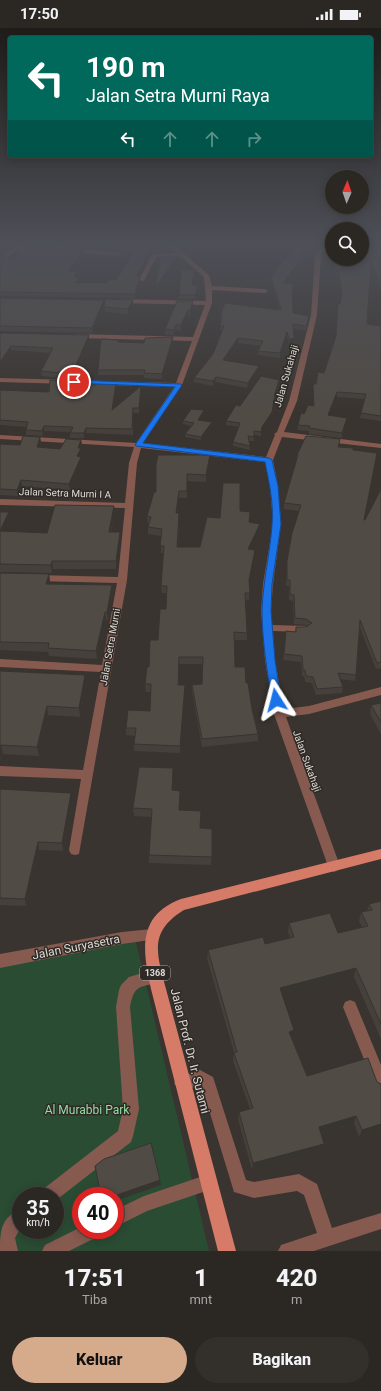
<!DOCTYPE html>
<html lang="id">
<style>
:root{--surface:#2b2723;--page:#332f2b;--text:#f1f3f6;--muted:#a6a5a6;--line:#474441;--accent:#d6ab8b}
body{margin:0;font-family:Roboto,sans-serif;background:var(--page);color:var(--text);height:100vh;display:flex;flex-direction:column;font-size:15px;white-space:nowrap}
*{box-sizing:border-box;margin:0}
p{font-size:13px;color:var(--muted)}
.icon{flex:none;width:22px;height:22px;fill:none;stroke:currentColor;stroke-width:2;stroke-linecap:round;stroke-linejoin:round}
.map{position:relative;height:1223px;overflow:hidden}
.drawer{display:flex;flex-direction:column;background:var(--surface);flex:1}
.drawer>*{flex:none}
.hud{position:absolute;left:8px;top:8px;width:365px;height:122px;border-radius:4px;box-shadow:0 2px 10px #0003,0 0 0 1px var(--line);background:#00695c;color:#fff;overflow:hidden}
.needle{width:26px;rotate:2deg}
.buttons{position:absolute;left:325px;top:142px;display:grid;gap:8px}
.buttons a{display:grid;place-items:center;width:44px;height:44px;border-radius:50%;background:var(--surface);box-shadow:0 2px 10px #0003,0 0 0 1px var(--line);font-size:20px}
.speed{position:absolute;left:12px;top:1159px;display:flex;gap:8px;font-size:20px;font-weight:700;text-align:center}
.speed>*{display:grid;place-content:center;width:52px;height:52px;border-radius:50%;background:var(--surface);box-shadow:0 2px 10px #0003,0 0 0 1px var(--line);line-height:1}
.speed small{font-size:10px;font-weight:400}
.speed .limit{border:6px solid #d22;background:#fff;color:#111}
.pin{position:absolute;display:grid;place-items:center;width:34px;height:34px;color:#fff;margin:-17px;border:2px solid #fff;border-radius:50%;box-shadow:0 1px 4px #0007}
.me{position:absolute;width:44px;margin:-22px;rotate:351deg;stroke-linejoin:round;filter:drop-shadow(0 0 3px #0008)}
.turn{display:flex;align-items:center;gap:14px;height:84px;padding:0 12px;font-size:18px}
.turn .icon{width:52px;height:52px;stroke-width:2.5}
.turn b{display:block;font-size:28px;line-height:34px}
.lanes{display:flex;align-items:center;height:38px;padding:0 12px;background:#0003;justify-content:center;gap:20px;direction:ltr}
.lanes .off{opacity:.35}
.eta{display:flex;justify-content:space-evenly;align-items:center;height:68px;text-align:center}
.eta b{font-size:24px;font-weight:800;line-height:28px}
.action{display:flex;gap:8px;margin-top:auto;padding:8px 12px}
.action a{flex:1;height:46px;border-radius:24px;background:var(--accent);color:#111;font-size:16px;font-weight:800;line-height:46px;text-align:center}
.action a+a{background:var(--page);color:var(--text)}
.status{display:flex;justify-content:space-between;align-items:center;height:28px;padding:0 20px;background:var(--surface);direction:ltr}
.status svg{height:11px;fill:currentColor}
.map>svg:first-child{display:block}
.green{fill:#2a4c33;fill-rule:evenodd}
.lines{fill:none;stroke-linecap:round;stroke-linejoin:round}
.minor{fill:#875a50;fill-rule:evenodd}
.major{fill:#d57b68;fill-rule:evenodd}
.wall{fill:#45403b}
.shaded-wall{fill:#383430}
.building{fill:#504b45;stroke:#383430}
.route{fill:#1a73e8;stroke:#114b97}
.labels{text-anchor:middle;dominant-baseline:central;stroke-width:3;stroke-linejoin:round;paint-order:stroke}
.shield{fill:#2f2a25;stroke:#a9a5a1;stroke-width:1}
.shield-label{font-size:9px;font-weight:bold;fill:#dddad6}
.street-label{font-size:10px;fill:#dddad6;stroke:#2f2a25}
.near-street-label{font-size:12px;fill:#dddad6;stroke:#2f2a25}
.near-park-label{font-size:12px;fill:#92dca4;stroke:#2f2a25}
</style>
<div class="status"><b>17:50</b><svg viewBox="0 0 49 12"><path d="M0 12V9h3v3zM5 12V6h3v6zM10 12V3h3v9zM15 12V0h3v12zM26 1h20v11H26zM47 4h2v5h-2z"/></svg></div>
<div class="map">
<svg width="381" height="1223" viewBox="0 0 381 1223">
<rect width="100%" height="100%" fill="#39342f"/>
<!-- green -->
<path class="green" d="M135,910L209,1223H0V939ZM21,1168H55V1202H21ZM81,1168H115V1202H81Z"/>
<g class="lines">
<!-- minor -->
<path class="minor" d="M11,214H26L39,217L36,219L25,217L0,234V230L19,216Z
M63,214H69L60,222H56V220Z
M167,214H173L183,225L209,247L212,258L265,261L268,263L265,265L212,262V275L182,357L143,415L266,429L275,407L274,406L277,404L289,373L311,287L315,228L321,217L325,214H331L325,219L321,228L317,287L297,373L284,404L381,416V420L282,409L273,432L278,458L281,496L273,556L271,583L272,597L305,598L310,601L305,604L273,603L275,632L284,681L309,678L381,659V667L309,686L286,689L340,838L338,842L334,844L330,842L328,838L274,686L265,632L261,583L263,556L273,496L270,458L265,434L141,420L137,435L127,552L79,826L75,827L71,826L69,822L81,751L0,748V738L83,742L101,644L0,639V631L102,637L117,555L36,553L31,550L36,547L118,549L125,480L0,477V471L125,475L129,435L134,419L0,411V407L136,415L174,359L0,354V350L176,355L192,313L76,310L73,308L76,306L193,309L205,277L119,275L116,273L119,271L206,273L204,249L180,228L156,229L144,253L139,252L152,226L177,225Z
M72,221L118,224L121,226L118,228L70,224L69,223Z
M152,901L157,903L159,907L157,911L122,916L0,940V926L122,904Z
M156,941L161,943L163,948L161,953C140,961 135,954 130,979L139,1081L133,1108L131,1114L55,1173V1168H40L42,1162L118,1103L123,1081L116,979L119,962L121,957L129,949Z
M350,972L355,974L381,1037V1064L376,1061L343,979L345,974Z
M200,1042L213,1049L246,1152L254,1154L299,1146L317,1156L332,1200L381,1185V1201L314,1223H278L281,1217L317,1205L304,1167L297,1163L254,1170L234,1164L202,1059L199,1058L182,1063L177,1060L174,1055L177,1050Z
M209,1146L215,1148L217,1154L215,1160L147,1183L115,1199V1182L144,1168Z
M21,1181V1199L15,1210L18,1223H0C0,1203 1,1189 21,1181Z
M81,1199V1202H102L99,1208L69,1223H42L45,1217Z"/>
<!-- major -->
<path class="major" d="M381,821V831L184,882C148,904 157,926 166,961L236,1223H218L151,961C143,924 136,888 181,871Z"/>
</g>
<!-- wall -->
<path class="wall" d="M34,214H159L158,224L151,225L139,248L140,254L135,270L0,268V231H14L61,221L84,223V227L72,243L78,247L76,250H79V254L78,255H107L116,252L135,223L62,219Z
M323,214L317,222H310L309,227L302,226V233L286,255L293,285L309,288L306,302L293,301V315H289L287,309L280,330L258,327V323L261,318L238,315L226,333L259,338V343L247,360L215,354L213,358L194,354V350L213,326L222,302H220L221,293H220V288L279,281L271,253V249L292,222Z
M332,214V222H325L326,218Z
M381,214V260L371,238L367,296L381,298V393L360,390L365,371L337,369L329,387L347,390L346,395L342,410L309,406V403L298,402V397L304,386L313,378V356H316L324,345L336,309L342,267L338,247H334L333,231H362Z
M195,246L193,257L198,258V261L195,271H179V267Z
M0,270L104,277L92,305L0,303Z
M133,272V277L128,286L105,284L104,279Z
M193,278L190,288H188L181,303L175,302L174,307H165V301Z
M0,305L89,312L73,351L42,348L41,343L50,325L11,322L0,340Z
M118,312L119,314L144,315L173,314L162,351L144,350V347H98V342Z
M69,353V357H96L116,355V360L113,381L141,358L142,363L139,385H133V407L86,405L84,410H70V404L44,403L43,408L26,407V402L27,399L0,397V362L49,364Z
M279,356L275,369L272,388L261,403V408L254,407V413H249L250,422L233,418V414L239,399L226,397V393L240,378Z
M204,382V386L200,392L212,394V397L201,412L185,409V406L191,398L183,396V393Z
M40,409L41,415L39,419L60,421L81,412L82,417L81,420L82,426L80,429L81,435L70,462L22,458L18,468L0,467V416L20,417Z
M340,411L339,419L353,422L364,492H365L381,461V640L376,641L360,600L356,647L355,653L340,651L343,659L342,665L316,667L312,655L305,654L304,648H302L301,634L283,632L286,603L295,604L296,599H306L308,598L306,597L294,596L293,573L289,572V558H286L287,533L299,483L284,481V475L297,433H296L297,427Z
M209,434L206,454L187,453V470H179L177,485L179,493L178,519H200L220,490L240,483L249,494L260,503L251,522L255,529L249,556V572H246L247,605V612H234L235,639L246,655L258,706V713L202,719L192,664V657L202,656L203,636H179V657L185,665L180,725L134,723V716L135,708L126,707V700L150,683L151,664H146L145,656L149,639L158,612L166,581L167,565H162L161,558L163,525H161V508L148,506V499L149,496H148L147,488L156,464V436Z
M114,478V486L111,504H120V512L116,541H53L52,545L0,544V484L11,492L5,503L47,505Z
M0,545L49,546L50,554L49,556L112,565L108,592H106L97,631L49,628L48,624L0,622Z
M0,643L86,656L80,689L48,687L39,728L3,726L1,732L0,731Z
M381,675V706L370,686L371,677Z
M173,748L172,762L180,763L179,782L200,800L212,801L211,837L149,835V827L152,789L134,788L133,780Z
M0,761L73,773L63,823L39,822L26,878L0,877Z
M381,873V1011L354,949L282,967L293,1010L292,1011L307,1048L377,1054L381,1056V1103L359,1109L354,1095L321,1106L324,1116L322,1124L252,1142L238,1091L239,1084L250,1081L233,1033L234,1024L207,931L208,922L265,916L290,910L288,904L289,895L338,905L362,899L359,893L361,884L367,883L369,876Z"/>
<!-- shaded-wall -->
<path class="shaded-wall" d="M159,214L158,224L151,225L138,251L137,247L151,221Z
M320,214H323L317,222V218Z
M84,223V227L68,247V243Z
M177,228V230L155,263V260Z
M302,229V233L283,260V255Z
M195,242V246L192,261V257Z
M77,243L78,247L74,254V249Z
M140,249V254L135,270V266Z
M79,250V254L75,259V255Z
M198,258V261L195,271V267Z
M104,272V277L92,305V300Z
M133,272V277L128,286V281Z
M193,273V278L190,288V283Z
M188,282V288L181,303V297Z
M287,304V309L280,330V325Z
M89,307V312L73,351L72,346Z
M173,309V314L162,351V346Z
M238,310V315L223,337V332Z
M294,310L293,315H289V311Z
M11,318V322L0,340V334Z
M259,338V343L247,360L248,355Z
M216,349L215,354L213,358V353Z
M279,352V356L275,369L272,388L261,403V408L262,399L275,365Z
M116,355V360L112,387V382Z
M141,358L142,363L139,385V380Z
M337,364V369L327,392L328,387Z
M204,382V386L198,395V392Z
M347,390L346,395L342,410V405Z
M212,394V397L201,412V409Z
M44,398V403L43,408L42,403Z
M86,400V405L84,410V405Z
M40,409L41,415L38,425L37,419Z
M81,412L82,417L79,424L81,420L82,426L77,434V428L78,420Z
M210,427L209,434L206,454V447Z
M81,429V435L70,462L69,456Z
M21,452L22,458L18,468L17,462Z
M179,463V470L176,492V485Z
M114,478V486L109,512V504Z
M9,484L11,492L2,511L0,503Z
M260,496V503L248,529V521Z
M120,504V512L116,541V533Z
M255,522V529L249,560V552Z
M52,533L53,541L52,545L51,537Z
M49,546L50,554L47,564L46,556Z
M112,557V565L108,592L107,584Z
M105,584L106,592L97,631L96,623Z
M85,647L86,656L80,689L79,680Z
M185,657V665L180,725V718Z
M47,678L48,687L39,728L37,719Z
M1,717L3,726L1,732L0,728V720Z
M173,740V748L172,770V762Z
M71,765L73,773L63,823L62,815Z
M38,814L39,822L26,878L25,871Z
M356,940L354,949L279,968L280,960Z
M294,1002L293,1010L288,1012L289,1004Z
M356,1088L354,1095L317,1107L319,1099Z
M381,1096V1103L359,1109L362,1102Z
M324,1116L322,1124L252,1142L253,1135Z
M160,1152L161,1157L115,1173V1168H114Z"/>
<!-- building -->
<path class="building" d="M25,214L61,221L84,223L68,243H77L74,249L79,250L75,255H107L108,252H116L137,219L59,214H159L158,220L151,221L137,247L140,249L135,266L0,264V231L3,229L14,231Z
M293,214H320L317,218L310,217V223L302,222V229L283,255H292L293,285L309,288L306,298L293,296L294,310L289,311L287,304L280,325L258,323L263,313L238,310L223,332L259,338L248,355L216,349L213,353L194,350L213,326L224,298H220L222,288H220L225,275L281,282L271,249L292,222Z
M329,214H332V218H326Z
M362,214H381V255L371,233L367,296L381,298V388L361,385L366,366L337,364L328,387L347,390L342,405L309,400L310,398L298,397L301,385L304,386L308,377L314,378L313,356H316L318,344L324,345L336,308L338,276H340L342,263L338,242H335L334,231H362Z
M161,228H177L155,260Z
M181,242H195L192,257L198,258L195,267H179Z
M0,270L104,272L92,300L0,298Z
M105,271L133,272L128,281L104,279Z
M177,273H193L190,283L188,282L181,297H175L174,302L165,301Z
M0,305L89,307L72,346L41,343L53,320L11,318L0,334Z
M173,309L162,346L144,345L145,342H98L101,311L118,312V314L144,315L145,310Z
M261,348L279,352L275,365L272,384L262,399L261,404L254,403V409L248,408L250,418L233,414L240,395L226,393L236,377L240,378Z
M50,352L69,353L67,357H96L97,353L113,354L116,355L112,382L141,358L139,380H133L132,401L86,400L84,405H70L73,399L44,398L42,403L26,402L28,394L0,392V362L49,364Z
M191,381L204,382L198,392L212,394L201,409L185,406L194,395L183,393Z
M23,408L40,409L37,419L60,421L66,411L81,412L78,420H81L77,428L81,429L69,456L21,452L17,462L0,461V416L20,417Z
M306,408L340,411L338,419L353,420V422L377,425L364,492H365L381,461V634L377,635L360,592L356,647L338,645L343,659L317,661L313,649L306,648L305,642H303L302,628L284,626L286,603L296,604V599H306L312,595L306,591L295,590L294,567L290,566V552H287V533L292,505L301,477L284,475L298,427H297Z
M158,427H210L206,447L187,446V463H179L176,485H179L177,519H200L207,489L220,490L223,455H240V483L250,484L249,494L260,496L248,521L255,522L249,552L250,565H245L247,605L234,604L235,639H245L246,655H248L252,681L258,706L202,711L192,657L202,656L203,629H179L178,657H185L180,718L134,716L136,700H126L128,682L150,683L151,656H145L147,639H149L150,612H158L160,581H166L167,558H161L164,518H160L162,501L148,499L151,489L147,488L154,464H156V436Z
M55,477L114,478L109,504H120L116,533H52L51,537L0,536V484H9L0,503L47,505Z
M0,545L49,546L46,556L112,557L107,584H105L96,623L48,620L49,615L0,614Z
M0,643L85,647L79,680L47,678L37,719L1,717L0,720Z
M381,675V694L371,677Z
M139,739L173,740L172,762L180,763L179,782L201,783L200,800L212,801V829L149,827L152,781L133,780Z
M0,761L71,765L62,815L38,814L25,871L0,870Z
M381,873V996L356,940L280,960L294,1002L289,1004L307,1048L368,1030L377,1054L381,1056V1096L362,1102L356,1088L319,1099L324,1116L253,1135L239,1084L253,1080L234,1025L237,1024L208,922L263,909L265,916L294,909L289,895L330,885L338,905L368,898L361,884L372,882L369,876Z
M151,1115L160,1152L114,1168H101L95,1138L104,1131Z"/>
<!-- sky -->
<linearGradient id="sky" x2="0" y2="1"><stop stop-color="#1f1d1a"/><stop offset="0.56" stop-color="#4e5058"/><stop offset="1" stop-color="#4e5058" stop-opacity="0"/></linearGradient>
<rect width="381" height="385" fill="url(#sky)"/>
<!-- route -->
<path class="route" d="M74,352L181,356L182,357L143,415L269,430L272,432L278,458L281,496L272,556L271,583L275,632L281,672L280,675H273L272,672C267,643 262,612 262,582C263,553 270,526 272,497C274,476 269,454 265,434L136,418L135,417L175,359L72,355V353Z"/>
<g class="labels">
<!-- shield labels -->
<rect class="shield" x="140" y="938" width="30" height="14" rx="3"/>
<g class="shield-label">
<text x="155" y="945">1368</text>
</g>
<!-- street labels -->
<g class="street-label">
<text transform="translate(286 348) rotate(-74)">Jalan Sukahaji</text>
<text transform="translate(65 465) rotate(2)">Jalan Setra Murni I A</text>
<text transform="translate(110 619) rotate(-80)">Jalan Setra Murni</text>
<text transform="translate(307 733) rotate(70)">Jalan Sukahaji</text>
</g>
<!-- near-street labels -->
<g class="near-street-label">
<text transform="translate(76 919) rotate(-11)">Jalan Suryasetra</text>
<text transform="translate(190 1023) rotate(76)">Jalan Prof. Dr. Ir. Sutami</text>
</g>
<!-- near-park labels -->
<g class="near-park-label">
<text x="87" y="1082">Al Murabbi Park</text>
</g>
</g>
</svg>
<div class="buttons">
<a><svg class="needle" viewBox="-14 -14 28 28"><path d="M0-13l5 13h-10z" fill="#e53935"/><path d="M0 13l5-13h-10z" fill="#a6a5a6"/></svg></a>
<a><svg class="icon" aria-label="search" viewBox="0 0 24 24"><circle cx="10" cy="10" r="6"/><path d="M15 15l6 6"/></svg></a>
</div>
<div class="speed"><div>35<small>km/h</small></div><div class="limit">40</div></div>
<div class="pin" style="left:74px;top:354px;background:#d93025"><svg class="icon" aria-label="arrive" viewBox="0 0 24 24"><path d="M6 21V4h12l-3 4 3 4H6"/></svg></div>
<svg class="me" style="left:276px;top:672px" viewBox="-20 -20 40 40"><path d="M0-17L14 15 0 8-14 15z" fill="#1a73e8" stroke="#fff" stroke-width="4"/></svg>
<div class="hud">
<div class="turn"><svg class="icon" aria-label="left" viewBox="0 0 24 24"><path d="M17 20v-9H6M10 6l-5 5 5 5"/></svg><div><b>190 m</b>Jalan Setra Murni Raya</div></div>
<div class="lanes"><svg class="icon" aria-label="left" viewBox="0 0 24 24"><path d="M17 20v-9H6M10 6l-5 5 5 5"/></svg><svg class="icon off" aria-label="ahead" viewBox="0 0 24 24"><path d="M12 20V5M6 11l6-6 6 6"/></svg><svg class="icon off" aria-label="ahead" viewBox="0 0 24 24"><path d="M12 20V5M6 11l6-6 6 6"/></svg><svg class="icon off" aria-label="right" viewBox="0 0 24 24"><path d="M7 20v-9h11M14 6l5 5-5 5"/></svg></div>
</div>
</div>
<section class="drawer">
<div class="eta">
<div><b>17:51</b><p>Tiba</p></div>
<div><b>1</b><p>mnt</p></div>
<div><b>420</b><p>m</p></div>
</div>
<div class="action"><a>Keluar</a><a>Bagikan</a></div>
</section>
